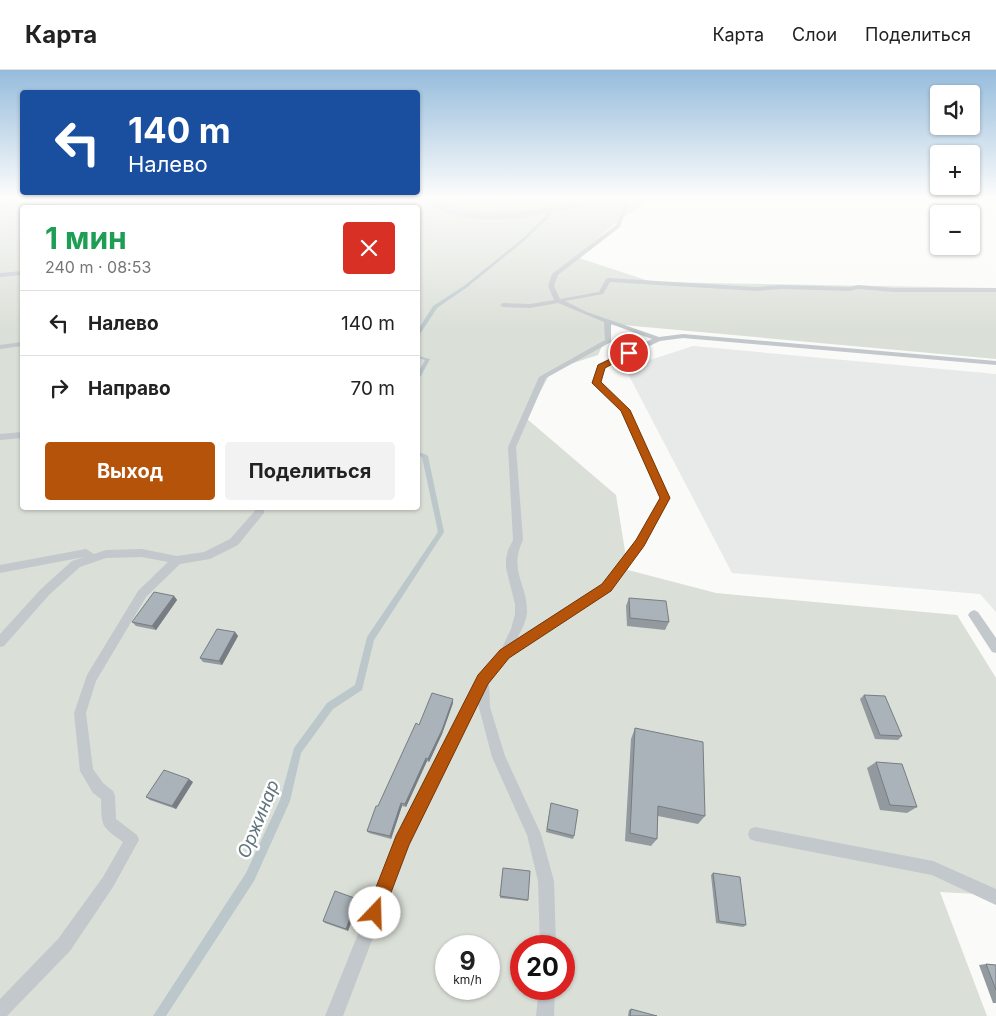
<!DOCTYPE html>
<html lang="ru">
<meta charset="utf-8">
<style>
:root{--surface:#fff;--page:#f2f2f2;--text:#222;--muted:#767676;--line:#e0e0e0;--accent:#b45309}
body{margin:0;font-family:Inter,sans-serif;background:var(--page);color:var(--text);height:100vh;display:flex;flex-direction:column;font-size:19px;white-space:nowrap}
*{box-sizing:border-box;margin:0}
p{font-size:16px;color:var(--muted)}
.icon{flex:none;width:28px;height:28px;fill:none;stroke:currentColor;stroke-width:2;stroke-linecap:round;stroke-linejoin:round}
.map{position:relative;flex:1;overflow:hidden}
.panel{position:absolute;left:20px;top:135px;width:400px;height:305px;display:flex;flex-direction:column;background:var(--surface);border-radius:5px;box-shadow:0 1px 4px #0004}
.panel>*{flex:none}
.hud{position:absolute;left:20px;top:20px;width:400px;height:105px;border-radius:5px;box-shadow:0 1px 4px #0004;background:#1a4fa0;color:#fff;overflow:hidden}
.controls{position:absolute;left:930px;top:15px;display:grid;gap:10px}
.controls a{display:grid;place-items:center;width:50px;height:50px;border-radius:5px;background:var(--surface);box-shadow:0 1px 4px #0004;font-size:25px}
.speed{position:absolute;left:435px;top:865px;display:flex;gap:10px;font-size:25px;font-weight:700;text-align:center}
.speed>*{display:grid;place-content:center;width:65px;height:65px;border-radius:50%;background:var(--surface);box-shadow:0 1px 4px #0004;line-height:1}
.speed small{font-size:12px;font-weight:400}
.speed .limit{border:8px solid #d22;background:#fff;color:#111}
.pin{position:absolute;display:grid;place-items:center;width:42px;height:42px;color:#fff;margin:-21px;border:2px solid #fff;border-radius:50%;box-shadow:0 1px 5px #0007}
.me{position:absolute;width:55px;margin:-28px;rotate:21deg;stroke-linejoin:round;filter:drop-shadow(0 0 4px #0008)}
.turn{display:flex;align-items:center;gap:18px;height:105px;padding:0 25px;font-size:22px}
.turn .icon{width:65px;height:65px;stroke-width:2.5}
.turn b{display:block;font-size:35px;line-height:42px}
.round{display:grid;place-items:center;flex:none;width:52px;height:52px;border-radius:5px;background:var(--page)}
.overview{display:flex;align-items:center;justify-content:space-between;height:85px;padding:0 25px}
h1{font-size:30px;font-weight:700;line-height:38px;color:#1e9e55}
.action{display:flex;gap:10px;margin-top:auto;padding:10px 25px}
.action a{flex:1;height:58px;border-radius:5px;background:var(--accent);color:#fff;font-size:20px;font-weight:700;line-height:58px;text-align:center}
.action a+a{background:var(--page);color:var(--text)}
ul{padding:0;list-style:none}
li{display:flex;align-items:center;gap:15px;height:65px;padding:0 25px;border-top:1px solid var(--line)}
li div{flex:1}
li b{display:block;font-size:19px}
li em{font-style:normal}
header{display:flex;align-items:center;gap:30px;box-sizing:border-box;height:70px;padding:0 25px;background:var(--surface);border-bottom:1px solid var(--line)}
header strong{font-size:24px}
nav{display:flex;gap:28px;margin-inline-start:auto;font-size:18px}
.map>svg:first-child{display:block}
.built{fill:#e8e9e9}
.green{fill:#dadfd7;fill-rule:evenodd}
.lines{fill:none;stroke-linecap:round;stroke-linejoin:round}
.stream{fill:#bbc7cb;fill-rule:evenodd}
.path{stroke:#bbbfc2;stroke-width:2;stroke-dasharray:1 1;stroke-linecap:butt}
.lane{fill:#c3c8cc;fill-rule:evenodd}
.street{fill:#c3c8cc;fill-rule:evenodd}
.wall{fill:#929a9f}
.shaded-wall{fill:#777d82}
.building{fill:#aab3b9;stroke:#777d82}
.route{fill:#b45309;stroke:#753606}
.labels{text-anchor:middle;dominant-baseline:central;stroke-width:5;stroke-linejoin:round;paint-order:stroke}
.near-water-label{font-size:18px;font-style:italic;fill:#60757c;stroke:#fff}
</style>
<header>
<strong>Карта</strong>
<nav><a>Карта</a><a>Слои</a><a>Поделиться</a></nav>
</header>
<div class="map">
<svg width="996" height="946" viewBox="0 0 996 946">
<rect width="100%" height="100%" fill="#fafaf8"/>
<!-- built -->
<path class="built" d="M693,276L996,304V542L980,524L732,503L625,298Z"/>
<!-- green -->
<path class="green" d="M0,129H653L617,152L576,187L652,212L996,218V289L612,254L598,285L552,300L526,348L616,425L628,500L716,523L957,545L996,608V825L940,822L987,946H0ZM22,138H418V438H22ZM446,876H489V919H446ZM521,876H564V919H521Z"/>
<g class="lines">
<!-- stream -->
<path class="stream" d="M549,143L552,144L524,171L466,218L437,238L420,264H418V260L433,236L464,216L522,169Z
M418,286L430,289L421,306L418,308V303L425,290L418,288Z
M418,382L427,385L428,386L444,462L374,570L362,620L333,639L301,683L290,731L254,811L166,946H153L246,803L280,730L294,678L327,633L355,615L367,567L438,462L422,387L418,386Z"/>
<!-- path -->
<path class="path" d="M403,138L416,134"/>
<!-- lane -->
<path class="lane" d="M142,129H171L169,130L0,137V135Z
M621,129H625L627,138L620,157L558,205L554,216L560,229L599,222L606,209L608,208L756,217L782,215L850,217L858,215L894,218H996V222H894L858,219L850,221L782,219L756,221L610,212L603,224L565,231L587,242L659,267L683,264L996,291V295L683,268L660,271L604,297L601,313L629,340L670,428L644,476L610,520L509,588L489,612L490,637L505,686L541,764L554,811L556,876H540L538,811L527,765L492,687L478,634L408,776L343,946H325L397,767L479,606L500,582L511,559L515,544V534L506,498V489L508,480L513,470L508,377L539,307L605,270L604,252L558,233L530,238L503,237L500,235L503,233L530,234L554,230L548,216L552,204L616,155L623,138ZM611,254L652,269L598,294L593,313L621,341L660,428L636,470L602,514L517,569C521,561 526,552 527,543C528,514 508,501 523,470L516,377L546,308L611,272Z
M22,201V205L0,207V203Z
M22,272V276L0,279V275Z
M22,362V368L0,370V364Z
M256,438H264V443L238,475L210,489L180,494L146,527L96,611L86,643L93,699L103,713L113,721L115,726L116,749L137,765L139,770L113,817L70,881L7,946H0V929L58,869L103,807L123,772C100,755 102,758 101,729L93,723L80,701L74,643L87,605L138,521L168,492L142,487L106,488L80,497L49,525L4,576L0,577V564L41,519L72,491L84,487L0,503V495L86,479L94,484L106,480L142,479L177,486L204,482L230,469L254,442Z
M974,540L978,542L996,568V583L992,582L970,548L968,545L970,542Z
M755,757L933,791L996,819V835L932,805L755,771L750,769L748,764L750,759Z
M539,919H555L554,946H536Z"/>
<!-- street -->
<path class="street" d="M371,129H381L374,138H363Z
M425,129H437L450,137L467,141L489,143L539,139L592,129H609L604,132C560,142 459,167 425,129Z"/>
</g>
<!-- wall -->
<path class="wall" d="M174,526L177,530L156,560L136,556L132,552Z
M629,528L669,552L665,560L627,556L626,536Z
M235,562L238,566L222,595L203,592L200,588Z
M864,625L902,666L898,670L875,669L860,629Z
M453,633L442,664L429,692L427,691L406,737L402,736L391,769L369,763L367,761L378,736Z
M635,658L705,746L698,754L658,746L657,769L651,776L625,771L631,669Z
M876,692L917,737L907,743L880,740L867,698Z
M193,712L176,739L150,730L146,727Z
M551,733L574,766L573,769L546,762Z
M503,798L528,830V831L500,828Z
M713,803L746,855L743,857L716,853L711,805Z
M359,831L348,861L325,853L323,851Z
M986,894L996,895V933H993L979,895Z
M631,939L657,946H628L629,940Z"/>
<!-- shaded-wall -->
<path class="shaded-wall" d="M174,526L177,530L156,560L152,556Z
M235,562L238,566L222,595L219,591Z
M453,629V633L442,664L429,692L428,689Z
M426,688L427,691L406,737L405,734Z
M189,709L193,712L176,739L172,736Z
M401,733L402,736L391,769L390,766Z
M357,829L359,831L348,861L346,859Z"/>
<!-- building -->
<path class="building" d="M154,522L174,526L152,556L132,552Z
M629,528L666,531L669,552L630,548Z
M217,559L235,562L219,591L200,588Z
M432,623L453,629L442,660L428,689L426,688L405,734L401,733L390,766L367,761L376,736H378L416,653L419,655Z
M864,625L885,626L902,666L880,665Z
M635,658L703,672L705,746L658,736L657,769L630,763Z
M876,692L902,694L917,737L890,735Z
M164,700L189,709L172,736L146,727Z
M551,733L578,740L574,766L547,759Z
M503,798L530,801L528,830L500,826Z
M713,803L740,807L746,855L719,851Z
M335,821L357,829L346,859L323,851Z
M986,894L996,895V920Z
M631,939L657,946H630Z"/>
<!-- sky -->
<linearGradient id="sky" x2="0" y2="1"><stop stop-color="#96bcdc"/><stop offset="0.49" stop-color="#fdfdfc"/><stop offset="1" stop-color="#fdfdfc" stop-opacity="0"/></linearGradient>
<rect width="996" height="261" fill="url(#sky)"/>
<!-- route -->
<path class="route" d="M627,281L633,283L605,298L601,312L630,340L670,428L644,476L611,521L509,588L488,614L409,775L381,849L375,852L369,849L366,843L396,766L478,605L500,580L602,514L636,470L660,428L621,341L592,313L598,295Z"/>
<g class="labels">
<!-- near-water labels -->
<g class="near-water-label">
<text transform="translate(258 749) rotate(-68)">Оржинар</text>
</g>
</g>
</svg>
<div class="controls">
<a><svg class="icon" aria-label="sound" viewBox="0 0 24 24"><path d="M4 9h4l5-4v14l-5-4H4zM17 9q2 3 0 6"/></svg></a>
<a>+</a>
<a>−</a>
</div>
<div class="speed"><div>9<small>km/h</small></div><div class="limit">20</div></div>
<div class="pin" style="left:629px;top:283px;background:#d93025"><svg class="icon" aria-label="arrive" viewBox="0 0 24 24"><path d="M6 21V4h12l-3 4 3 4H6"/></svg></div>
<svg class="me" style="left:375px;top:843px" viewBox="-20 -20 40 40"><circle r="19" fill="#fff"/><path d="M0-13L10 11 0 6-10 11z" fill="#b45309"/></svg>
<div class="hud">
<div class="turn"><svg class="icon" aria-label="left" viewBox="0 0 24 24"><path d="M17 20v-9H6M10 6l-5 5 5 5"/></svg><div><b>140 m</b>Налево</div></div>
</div>
<section class="panel">
<div class="overview"><div><h1>1 мин</h1><p>240 m · 08:53</p></div><a class="round" style="background:#d93025;color:#fff"><svg class="icon" aria-label="close" viewBox="0 0 24 24"><path d="M6 6l12 12M18 6L6 18"/></svg></a></div>
<ul>
<li><svg class="icon" aria-label="left" viewBox="0 0 24 24"><path d="M17 20v-9H6M10 6l-5 5 5 5"/></svg><div><b>Налево</b></div><em>140 m</em></li>
<li><svg class="icon" aria-label="right" viewBox="0 0 24 24"><path d="M7 20v-9h11M14 6l5 5-5 5"/></svg><div><b>Направо</b></div><em>70 m</em></li>
</ul>
<div class="action"><a>Выход</a><a>Поделиться</a></div>
</section>
</div>
